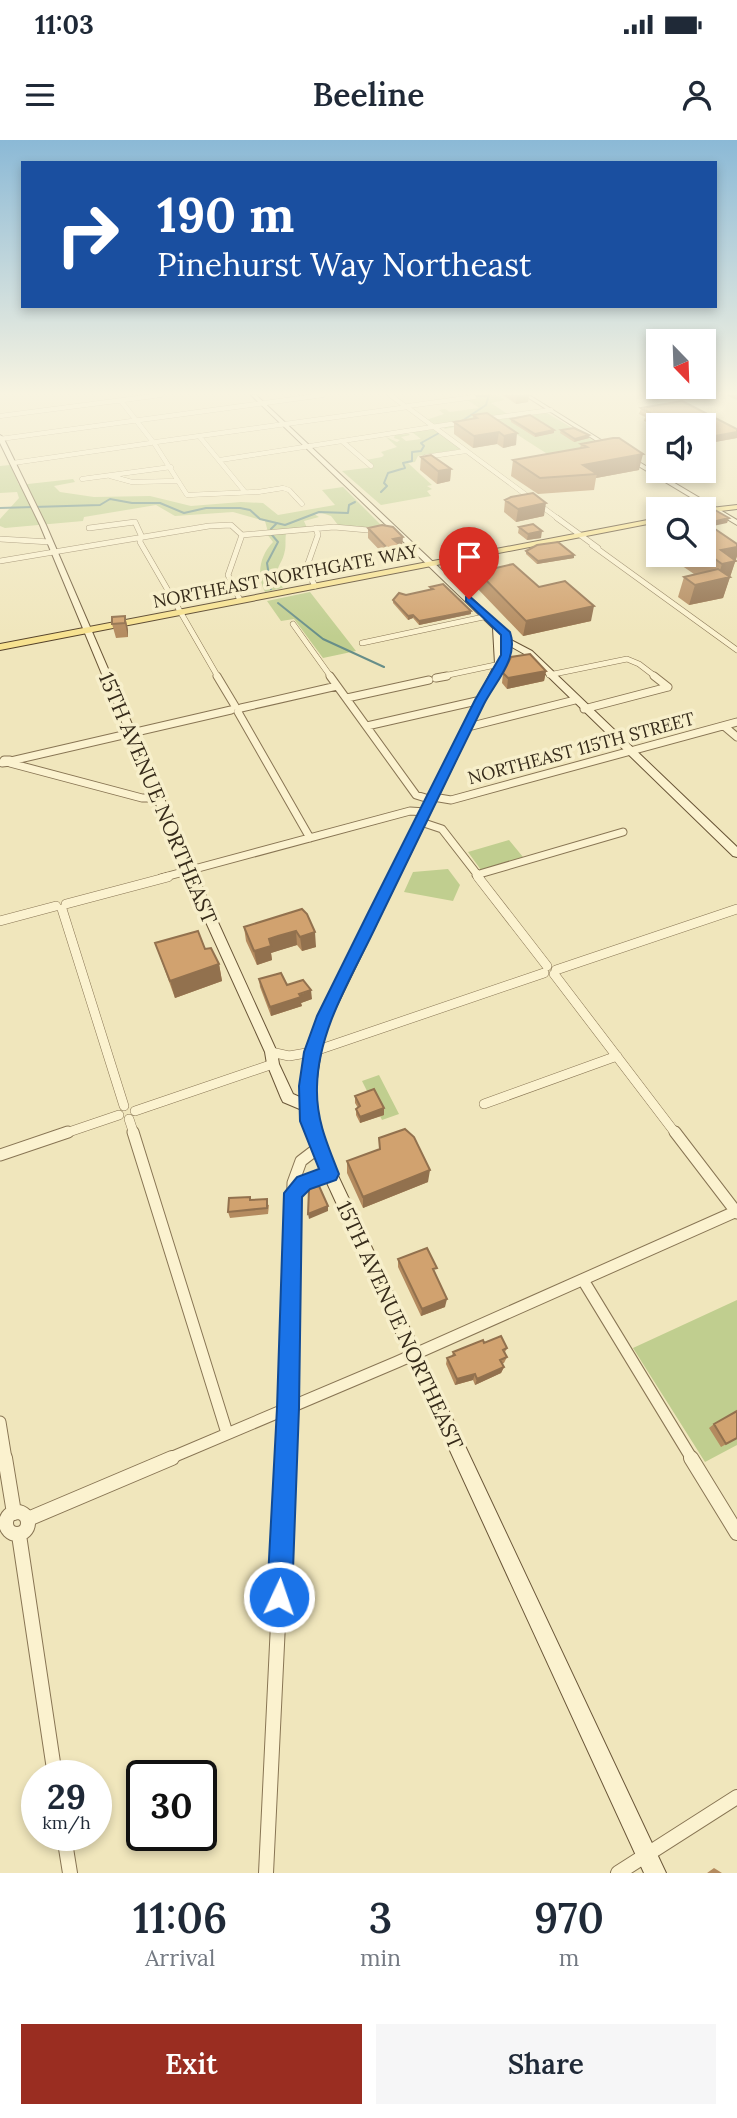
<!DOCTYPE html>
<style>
:root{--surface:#fff;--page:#f6f6f7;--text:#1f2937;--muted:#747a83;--accent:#9a2d21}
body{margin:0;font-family:Lora,serif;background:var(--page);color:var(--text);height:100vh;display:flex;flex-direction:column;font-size:26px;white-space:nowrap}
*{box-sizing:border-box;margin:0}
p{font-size:23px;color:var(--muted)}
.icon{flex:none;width:38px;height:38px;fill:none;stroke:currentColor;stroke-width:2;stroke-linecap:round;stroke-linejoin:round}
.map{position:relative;height:1733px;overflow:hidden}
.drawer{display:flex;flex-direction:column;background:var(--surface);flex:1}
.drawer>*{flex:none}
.hud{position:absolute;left:21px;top:21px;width:696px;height:147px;border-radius:0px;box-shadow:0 4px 10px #0003;background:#1a4fa0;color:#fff;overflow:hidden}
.needle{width:46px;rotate:157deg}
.fabs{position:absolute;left:646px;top:189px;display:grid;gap:14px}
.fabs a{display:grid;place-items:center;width:70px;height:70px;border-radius:0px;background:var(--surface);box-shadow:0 4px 10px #0003;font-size:35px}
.speed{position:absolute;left:21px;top:1620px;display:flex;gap:14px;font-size:35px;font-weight:700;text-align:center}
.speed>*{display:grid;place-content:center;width:91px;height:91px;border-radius:50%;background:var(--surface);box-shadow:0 4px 10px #0003;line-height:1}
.speed small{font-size:18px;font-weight:400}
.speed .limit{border:4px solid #111;border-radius:10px;background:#fff;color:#111}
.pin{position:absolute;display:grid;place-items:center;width:60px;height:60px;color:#fff;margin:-72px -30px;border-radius:50% 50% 50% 0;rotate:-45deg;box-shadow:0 0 7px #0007}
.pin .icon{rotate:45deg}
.me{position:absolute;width:77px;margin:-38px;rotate:3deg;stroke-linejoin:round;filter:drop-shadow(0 0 5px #0008)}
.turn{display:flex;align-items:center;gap:24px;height:147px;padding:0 21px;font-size:32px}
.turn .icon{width:91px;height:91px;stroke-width:2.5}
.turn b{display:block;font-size:49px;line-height:60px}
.eta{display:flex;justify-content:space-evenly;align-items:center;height:119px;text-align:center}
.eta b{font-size:42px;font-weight:600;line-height:49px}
.action{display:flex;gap:14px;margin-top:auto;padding:14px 21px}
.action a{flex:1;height:80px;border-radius:0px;background:var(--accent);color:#fff;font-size:28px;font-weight:600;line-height:80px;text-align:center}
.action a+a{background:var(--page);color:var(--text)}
.status{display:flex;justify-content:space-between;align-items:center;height:49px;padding:0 35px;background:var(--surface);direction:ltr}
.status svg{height:19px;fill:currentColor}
header{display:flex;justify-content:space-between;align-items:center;height:91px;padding:0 21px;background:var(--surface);font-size:32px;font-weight:600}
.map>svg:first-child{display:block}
.green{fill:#c0ce8f}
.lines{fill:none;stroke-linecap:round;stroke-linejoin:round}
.stream{stroke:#678e89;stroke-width:2}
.street-far5-casing{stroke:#887554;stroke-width:5}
.street-far4-casing{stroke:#887554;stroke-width:6}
.street-far3-casing{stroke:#887554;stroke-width:9}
.street-far2-casing{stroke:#887554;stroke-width:10}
.street-far1-casing{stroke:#887554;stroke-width:13}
.street-casing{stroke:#887554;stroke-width:16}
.secondary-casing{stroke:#6a5638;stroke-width:2}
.primary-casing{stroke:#55422a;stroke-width:2}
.street-far5{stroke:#fbf2cf;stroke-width:4.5}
.street-far4{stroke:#fbf2cf;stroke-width:5}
.street-far3{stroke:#fbf2cf;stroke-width:7}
.street-far2{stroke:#fbf2cf;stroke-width:9}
.street-far1{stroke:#fbf2cf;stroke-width:11}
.street{stroke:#fbf2cf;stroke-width:14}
.secondary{fill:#fbf2cf;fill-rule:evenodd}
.primary{fill:#f7e290;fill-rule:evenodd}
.wall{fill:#b48b5f}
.shaded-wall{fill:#92714e}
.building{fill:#d1a26f;stroke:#92714e;stroke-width:2}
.route{fill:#1a73e8;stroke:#114b97;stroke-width:2}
.labels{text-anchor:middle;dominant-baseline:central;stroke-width:7;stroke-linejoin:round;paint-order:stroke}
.far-street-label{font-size:18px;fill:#362b1a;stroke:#f7efcb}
.street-label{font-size:21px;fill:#362b1a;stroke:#f7efcb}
</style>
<div class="status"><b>11:03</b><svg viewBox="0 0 49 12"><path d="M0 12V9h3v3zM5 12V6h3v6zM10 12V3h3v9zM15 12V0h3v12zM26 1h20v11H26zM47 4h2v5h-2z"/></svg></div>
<header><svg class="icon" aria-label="menu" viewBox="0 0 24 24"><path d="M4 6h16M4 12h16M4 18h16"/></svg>Beeline<svg class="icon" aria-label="person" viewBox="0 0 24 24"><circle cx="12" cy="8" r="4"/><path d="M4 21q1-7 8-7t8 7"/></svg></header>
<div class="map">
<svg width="737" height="1733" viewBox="0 0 737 1733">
<rect width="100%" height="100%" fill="#f0e6bc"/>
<!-- green -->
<path class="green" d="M472,255H497L505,260L491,263L509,275L434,285L426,280L444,274L439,270L445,269L450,272L479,268L466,259L475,257Z
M547,273L601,305L549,315L499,283L482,282L444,289L446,286Z
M433,289L461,309L418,316L415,322L408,323L432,345L427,346L432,349L427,351L431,356L381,365L342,331L374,327L366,320L382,317L384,315L381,312L397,307L386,297L397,302L400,300L394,298L395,295L409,294L410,295L401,297L406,301L421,299L412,292Z
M10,325L19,345L73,339L75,342L54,346L60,352L94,357L150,356L191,366L241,362L263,363L278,375L335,365L322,350L343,347L385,389L338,385L331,376L319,372L314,374L319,377L304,381L307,388L268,392L265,381L233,372L175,376L156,365L84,377L83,381L5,388L0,386V379L19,358L17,352L0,353V326Z
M286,393C285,399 286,405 285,410C282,428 270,428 283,448L265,452C256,435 260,415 273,402L267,394Z
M310,452L356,511L323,518L294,479L281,481L267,461Z
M509,700L523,717L481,730L468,712Z
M448,729L460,745L453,761L404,752L413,732Z
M379,935L399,974L382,980L380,976L383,974L374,956L370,957L362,941Z
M737,1160V1305L705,1322L633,1208Z"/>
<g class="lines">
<!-- stream -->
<path class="stream" d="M475,256H489
M462,281L486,265L489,255
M381,352L387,346L384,343L388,333L405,328L403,323L412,321V312L421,311L424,306L421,303L439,293
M0,368L100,365L110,359L132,363H160L184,373L206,368H240L250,370L260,379L285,385L319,372L348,373L349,365L355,362
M271,389L277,383
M271,449L267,423L278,402L272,395
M278,463L323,499L384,527"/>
<defs>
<path id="street-far5" d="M390,255L405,266
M123,260L161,255
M121,261L153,302
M408,266L474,257
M407,267L560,380
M0,276L123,260L118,261
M484,279L551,270
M199,296L245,352
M0,299L323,255
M156,302L408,267H403
M343,302L371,326
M154,303L187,355L258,352L283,348L289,350L302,364
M425,317L466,311
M220,320L464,282
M13,323L151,303
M110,336L132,342L177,341
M82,339L171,327"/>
<path id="street-far4" d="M557,378L598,408
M89,388L135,382L141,395L140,402L218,537
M242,395L334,387L379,391
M0,399L50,402
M592,405L737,510
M0,421L209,386L231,385L242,395L228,435L240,460
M315,446L306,429L318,395L316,388
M293,484L331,537
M362,503L488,476
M549,535L627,519L639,524L656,537
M439,537L519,520"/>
<path id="street-far3" d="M217,536L235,566
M330,536L416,655L432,660
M654,536L668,547
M436,538L447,536
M347,558L429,540
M241,568L337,546
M584,569L668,547
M238,572L310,698
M367,586L481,560
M724,586L737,597
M468,587L575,560
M4,620H10L11,622L2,623Z
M11,621L231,570
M10,623L142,658H158
M433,657L451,660L737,582
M421,682L442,689L480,738
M476,735L623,692
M161,738L410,671L426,672"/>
<path id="street-far2" d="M478,737L547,826
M66,764L168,737
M62,769L124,966
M0,781L56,766
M556,830L737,769
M554,834L676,994
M271,912L289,916L312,912L544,833
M484,964L617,916
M135,971L273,924
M129,979L134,994
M63,994L119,975"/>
<path id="street-far1" d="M133,992L227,1293
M675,992L737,1073
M0,1015L68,992
M293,1053L303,1043L330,1034
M583,1140L692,1319
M0,1282L6,1319
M168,1319L397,1222L737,1071
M286,1319L293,1043L301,1021L318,1008"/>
<path id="street" d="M5,1318L14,1373
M691,1318L737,1393
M6 1383a11 11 0 1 1 22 0a11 11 0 1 1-22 0Z
M28,1379L172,1318
M19,1395L55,1636
M64,1696L70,1733
M266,1733L286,1318
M618,1733L737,1657"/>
<path id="secondary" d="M251,255H256L500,485L510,495L511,500L532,511L737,707V717L733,716L526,515L510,506L509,518L503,525L485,560L328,884C316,926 310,965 325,1008L666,1733H644L311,1008L306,992L302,970L283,962L281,958L267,924L265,912L195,758L40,385L0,303V295L3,297L46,385L207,758L277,912L279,924L293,954L302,958L304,931L316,884L495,524L493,488Z
M524,255H529L614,308L609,309Z
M625,316H629L737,380V385L625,318Z"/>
<path id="primary" d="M737,365V369L704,373L702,369Z
M658,378V382L0,510V504Z"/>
</defs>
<!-- street-far5 casing -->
<use href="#street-far5" class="street-far5-casing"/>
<!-- street-far4 casing -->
<use href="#street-far4" class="street-far4-casing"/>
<!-- street-far3 casing -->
<use href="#street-far3" class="street-far3-casing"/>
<!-- street-far2 casing -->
<use href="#street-far2" class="street-far2-casing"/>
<!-- street-far1 casing -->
<use href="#street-far1" class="street-far1-casing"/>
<!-- street casing -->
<use href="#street" class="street-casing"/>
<!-- secondary casing -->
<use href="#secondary" class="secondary-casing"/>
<!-- primary casing -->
<use href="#primary" class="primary-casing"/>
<!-- street-far5 -->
<use href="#street-far5" class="street-far5"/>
<!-- street-far4 -->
<use href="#street-far4" class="street-far4"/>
<!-- street-far3 -->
<use href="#street-far3" class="street-far3"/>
<!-- street-far2 -->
<use href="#street-far2" class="street-far2"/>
<!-- street-far1 -->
<use href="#street-far1" class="street-far1"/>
<!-- street -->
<use href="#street" class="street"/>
<!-- secondary -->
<use href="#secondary" class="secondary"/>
<!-- primary -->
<use href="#primary" class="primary"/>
</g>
<!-- wall -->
<path class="wall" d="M503,255H529L528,262L516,264Z
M726,255H737V260Z
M641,268L737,289V298L704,304V285H658V287L644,281L645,277L639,274Z
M487,273L516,305L503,308L497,304L473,308L454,294V282L473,279V275Z
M511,279L554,290V293L535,297L511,282Z
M561,290L589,295V298L574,302L560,293Z
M581,304L639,330L596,338L594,350L538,354L511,336L513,320L580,308Z
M421,317L451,329L450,341L437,344L420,330Z
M505,360L544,376L516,382L504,372Z
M519,387L541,398L527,400L518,393Z
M368,388L402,407L401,408L400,417L388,419L368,398Z
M704,389L737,416L723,458L689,465L678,457L684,437L694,434L675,421L677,415H704Z
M526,411L574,418L537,424L526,414Z
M478,432L539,447L591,481L523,496L476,447Z
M430,447L471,474L419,485L413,478L408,480L393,463V460L406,455L430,450Z
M125,476L128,490V497L116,498L112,484Z
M546,531L544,541L507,549L502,543L503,533Z
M302,769L316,807L302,811L297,805L280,810L271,813L272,820L257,825L246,801L244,787Z
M155,803L205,809L219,824L222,841L175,858Z
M259,839L287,845L312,859L301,863L302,866L271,876L260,847Z
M355,956L384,975L360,983L356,975V969L358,968L355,963Z
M379,998L428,1042L363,1068L347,1033V1021L379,1010Z
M251,1060L269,1065L268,1074L230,1078L228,1072Z
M398,1119L445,1167L421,1176L398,1127Z
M484,1203L507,1208L505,1212L507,1217L504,1223L502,1224L504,1227L501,1233L475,1245L473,1240L455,1245L446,1224L447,1218L452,1216L453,1212Z
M714,1284L737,1298L721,1307L709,1288Z
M714,1728L722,1733H707Z"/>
<!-- shaded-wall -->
<path class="shaded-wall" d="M517,255H529L528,262L516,264Z
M554,290V293L535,297V294Z
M499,292L497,304L473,308L474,296Z
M737,292V298L704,304V298Z
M517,293L516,305L503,308L504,296Z
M589,295V298L574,302L575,299Z
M643,314L639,330L596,338L597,334L583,325Z
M451,329L450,341L437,344L438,331Z
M546,363L544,376L516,382L518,369Z
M729,378L727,383L704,388V384Z
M542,391L541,398L527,400L528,394Z
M403,397L402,407L401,408L400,417L388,419V409L393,399Z
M737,407V416L723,458L689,465L695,445L717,440L722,424L721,410Z
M574,415V418L537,424L538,421Z
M594,466L591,481L523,496L526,481Z
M471,471V474L419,485V481Z
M413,475V478L408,480V476Z
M125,476L128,490V497L125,483Z
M546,531L544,541L507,549L508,538Z
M296,791L297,805L271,813L272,820L257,825L254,811L269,799Z
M315,792L316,807L302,811L300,797Z
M219,824L222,841L175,858L170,841Z
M311,850L312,859L301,863L302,866L271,876L270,867Z
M384,968V975L360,983V977Z
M430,1030L428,1042L363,1068V1057Z
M328,1066V1071L309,1079L308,1074Z
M447,1159L445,1167L421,1176L422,1169Z
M504,1227L501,1233L475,1245L477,1239Z
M475,1234L473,1240L455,1245L457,1239Z"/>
<!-- building -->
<path class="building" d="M682,261L737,289V292L704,298V285H668L645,275L652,274L641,268Z
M487,273L517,293L504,296L499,292L474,296L454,282L477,278L473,275Z
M530,275L554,290L535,294L511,279Z
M574,288L589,295L575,299L561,290Z
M613,298H619L643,314L583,325L597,334L540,338L513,320L587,307L581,304Z
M431,315L451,329L438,331L421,317Z
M533,353L546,363L518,369L505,360L511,357Z
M715,370L729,378L704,384V372Z
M533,384L542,391L528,394L519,387Z
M382,385L393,387L403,397L393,399L401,406L388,409L368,388Z
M704,389L707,391L715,389L737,404V407L721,410L736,421L722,424L704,411Z
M558,402L574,415L538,421L526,411L537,405Z
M513,424L539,447L565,441L594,466L526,481L478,432Z
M718,429L730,437L695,445L684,437Z
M443,444L471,471L419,481L413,475L408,476L393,460L399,453L406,455L433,449L430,447Z
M125,476V483L112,484V477Z
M530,514L546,531L508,538L503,533L511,517Z
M302,769L307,774L315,792L300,797L296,791L278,796L269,799L271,806L254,811L244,787Z
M198,791L205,809L211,808L219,824L170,841L155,803Z
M281,833L287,845L303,840L311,850L299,854L301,857L270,867L259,839Z
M374,949L384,968L360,977L356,969L360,966L355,956Z
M405,989L414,997L430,1030L363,1057L347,1021L380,1009L379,998Z
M319,1046L328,1066L308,1074L309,1049Z
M250,1057V1060L267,1059V1068L228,1072L229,1058Z
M427,1108L437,1128L433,1129L447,1159L422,1169L398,1119Z
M501,1196L507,1208L503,1210L507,1217L500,1220L504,1227L477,1239L475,1234L457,1239L447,1218L455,1215L453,1212L483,1200L484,1203Z
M737,1271V1298L726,1304L714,1284Z"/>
<!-- sky -->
<linearGradient id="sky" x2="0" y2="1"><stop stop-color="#8bb9d6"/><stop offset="0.51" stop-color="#f8f4e1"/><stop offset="1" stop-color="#f8f4e1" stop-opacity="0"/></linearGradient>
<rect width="737" height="497" fill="url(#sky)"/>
<!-- route -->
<path class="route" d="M469,456L510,492C519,518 496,541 484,564C448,637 413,710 377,784C353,835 318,889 317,947C316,979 327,1004 339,1034L336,1040L310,1049L302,1057L299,1268L292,1457L288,1465L279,1469L271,1465L267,1457L277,1268L284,1053L297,1037L319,1029L300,981L299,946L304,912L317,876L368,773L475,560L501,515V495L466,461V457Z"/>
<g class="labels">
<!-- far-street labels -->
<g class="far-street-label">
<text transform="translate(285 436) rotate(-11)">NORTHEAST NORTHGATE WAY</text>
<text transform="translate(581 608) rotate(-15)">NORTHEAST 115TH STREET</text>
</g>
<!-- street labels -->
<g class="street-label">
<text transform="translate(158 658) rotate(67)">15TH AVENUE NORTHEAST</text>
<text transform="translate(400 1185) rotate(65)">15TH AVENUE NORTHEAST</text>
</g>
</g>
</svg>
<div class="fabs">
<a><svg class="needle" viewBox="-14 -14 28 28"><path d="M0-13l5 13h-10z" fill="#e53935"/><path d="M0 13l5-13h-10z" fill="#747a83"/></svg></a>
<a><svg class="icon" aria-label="sound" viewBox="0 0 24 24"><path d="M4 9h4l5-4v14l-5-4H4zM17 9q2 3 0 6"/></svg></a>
<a><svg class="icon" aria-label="search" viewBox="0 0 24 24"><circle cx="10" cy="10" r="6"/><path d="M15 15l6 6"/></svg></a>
</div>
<div class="speed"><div>29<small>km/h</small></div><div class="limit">30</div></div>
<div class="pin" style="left:469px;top:459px;background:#d93025"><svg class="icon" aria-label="arrive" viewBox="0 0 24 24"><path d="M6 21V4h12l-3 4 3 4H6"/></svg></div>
<svg class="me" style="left:279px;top:1457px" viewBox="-20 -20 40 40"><circle r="17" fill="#1a73e8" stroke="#fff" stroke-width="3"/><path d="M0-11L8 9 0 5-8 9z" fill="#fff"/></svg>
<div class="hud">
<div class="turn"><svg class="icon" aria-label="right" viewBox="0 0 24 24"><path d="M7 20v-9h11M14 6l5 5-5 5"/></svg><div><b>190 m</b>Pinehurst Way Northeast</div></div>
</div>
</div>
<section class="drawer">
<div class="eta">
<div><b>11:06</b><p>Arrival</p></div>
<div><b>3</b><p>min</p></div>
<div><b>970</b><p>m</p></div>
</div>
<div class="action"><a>Exit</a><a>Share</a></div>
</section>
